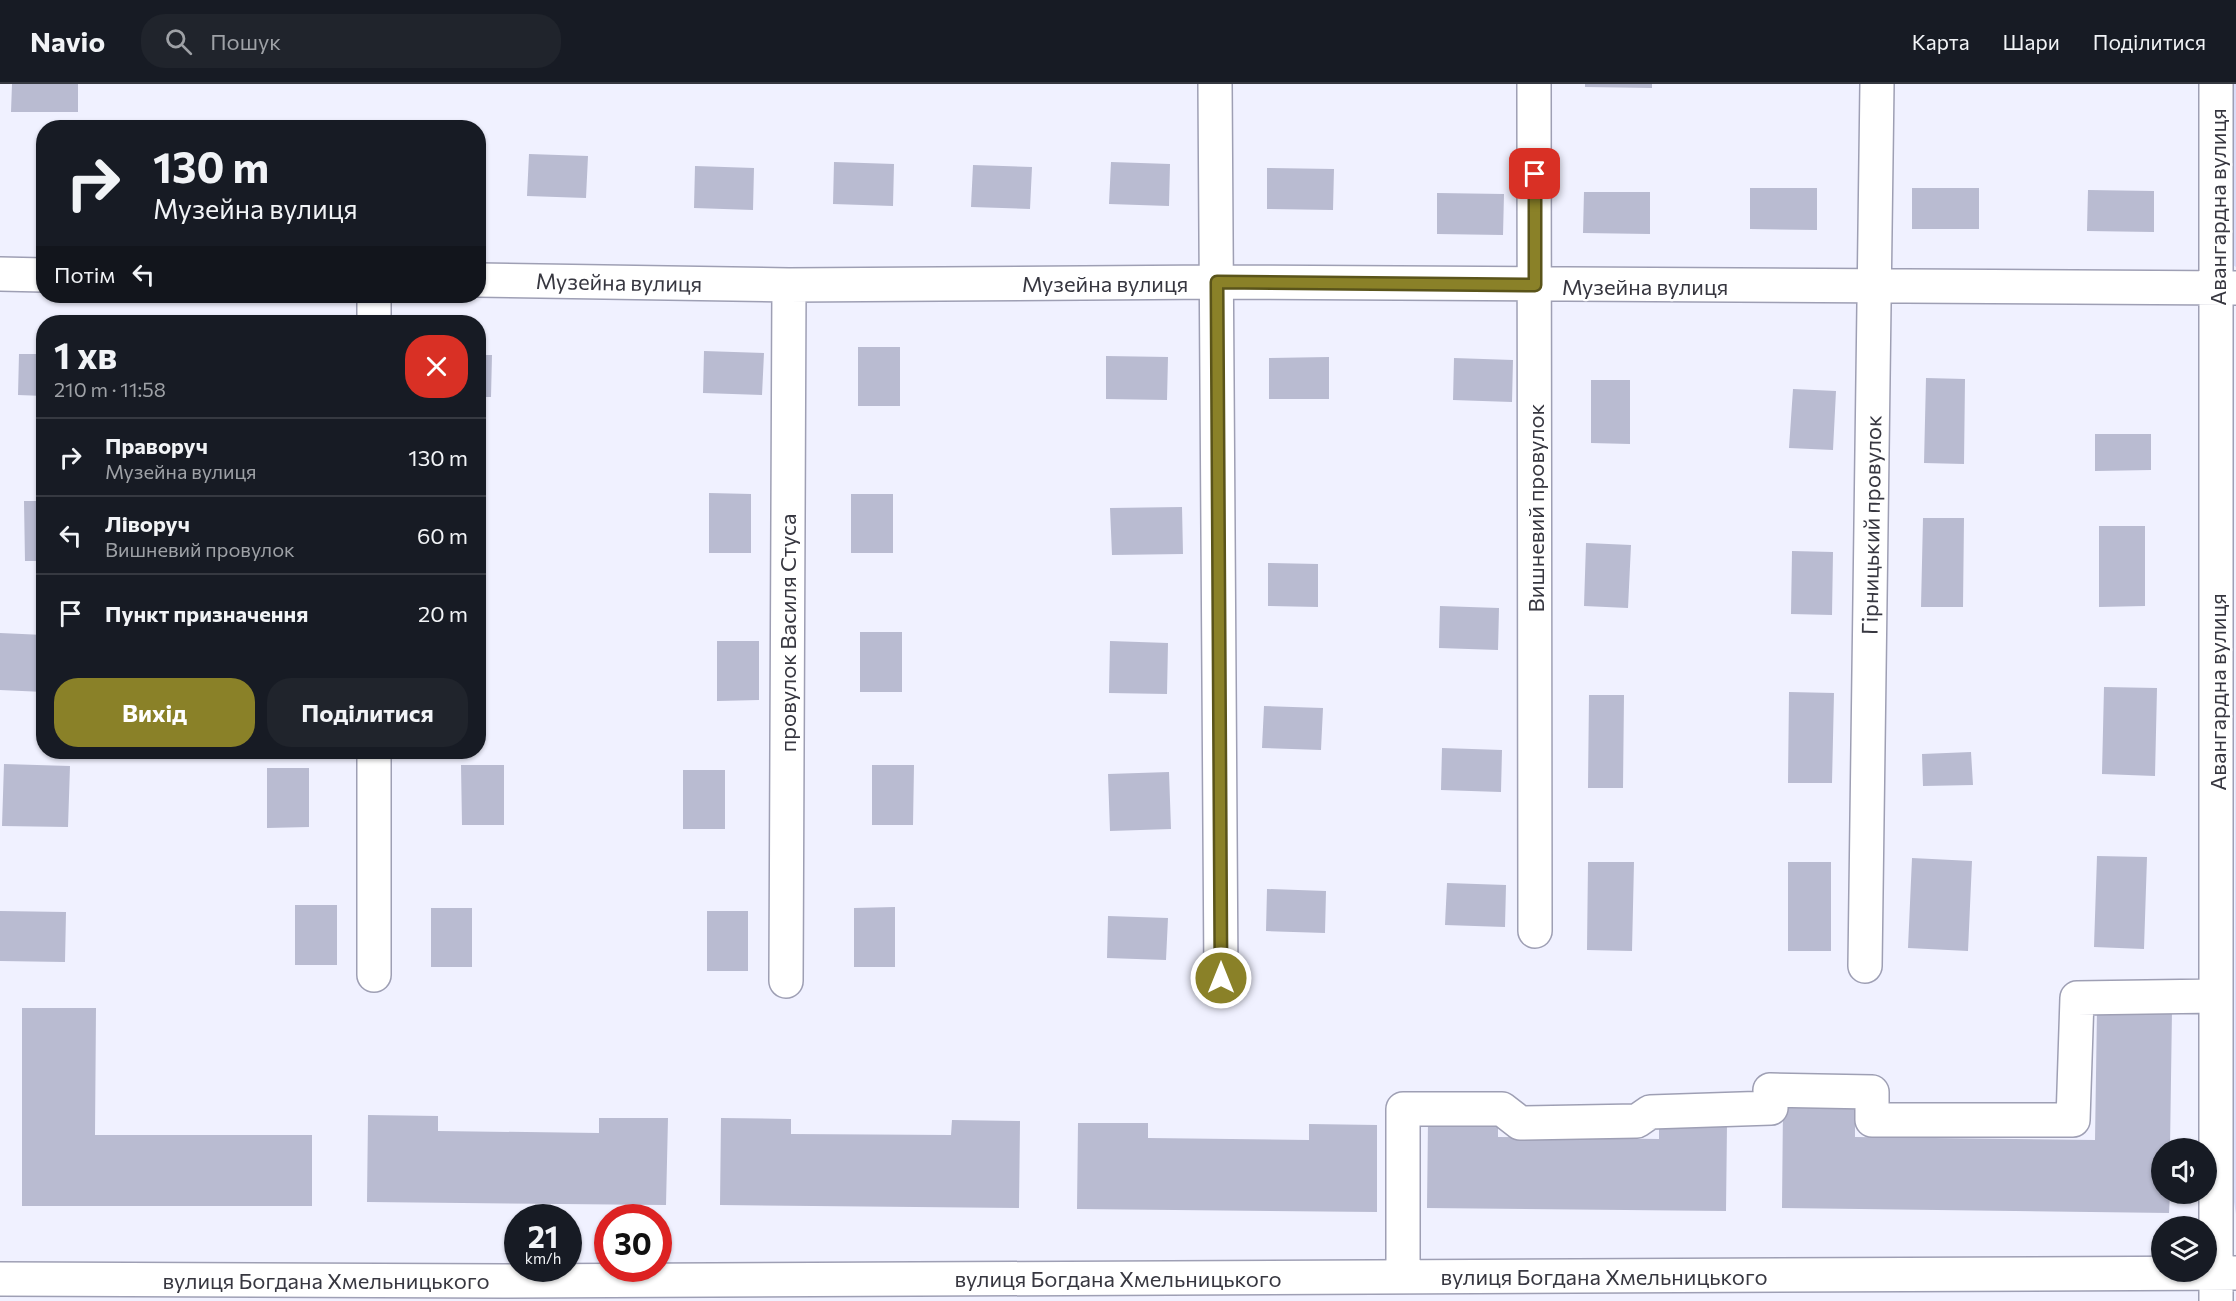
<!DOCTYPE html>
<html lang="uk">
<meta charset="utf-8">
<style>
:root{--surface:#171b24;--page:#20242c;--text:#f1f3f6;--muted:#9ea1a6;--line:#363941;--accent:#8a8128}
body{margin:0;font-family:Commissioner,sans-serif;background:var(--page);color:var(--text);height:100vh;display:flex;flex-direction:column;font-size:22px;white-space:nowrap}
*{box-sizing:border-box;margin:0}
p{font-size:20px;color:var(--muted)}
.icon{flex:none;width:33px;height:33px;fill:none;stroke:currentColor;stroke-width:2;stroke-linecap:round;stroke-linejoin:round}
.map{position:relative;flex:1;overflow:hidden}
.details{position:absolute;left:36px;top:231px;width:450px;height:444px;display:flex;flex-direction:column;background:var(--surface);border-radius:24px;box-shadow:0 2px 4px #0004}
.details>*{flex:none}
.guide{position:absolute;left:36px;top:36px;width:450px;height:183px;border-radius:24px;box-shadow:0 2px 4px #0004;background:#171b24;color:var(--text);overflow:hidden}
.tools{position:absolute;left:2151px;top:1054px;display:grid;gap:12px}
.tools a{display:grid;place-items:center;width:66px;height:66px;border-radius:50%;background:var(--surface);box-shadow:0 2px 4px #0004;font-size:30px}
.speed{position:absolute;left:504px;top:1120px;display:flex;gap:12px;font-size:30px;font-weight:700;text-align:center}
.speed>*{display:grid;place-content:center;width:78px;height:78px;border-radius:50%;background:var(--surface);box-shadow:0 2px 4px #0004;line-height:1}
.speed small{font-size:15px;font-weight:400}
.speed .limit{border:9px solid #d22;background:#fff;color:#111}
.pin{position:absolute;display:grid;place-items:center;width:51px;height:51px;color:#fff;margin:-26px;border-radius:12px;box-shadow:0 3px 9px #0006}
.me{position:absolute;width:66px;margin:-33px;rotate:0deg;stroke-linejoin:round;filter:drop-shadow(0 0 4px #0008)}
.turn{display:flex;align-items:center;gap:21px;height:126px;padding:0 18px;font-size:27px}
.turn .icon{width:78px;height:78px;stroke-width:2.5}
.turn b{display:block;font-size:42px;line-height:51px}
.then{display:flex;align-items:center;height:57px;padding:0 18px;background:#0003;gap:12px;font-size:22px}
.round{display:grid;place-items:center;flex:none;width:63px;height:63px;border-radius:24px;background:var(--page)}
.summary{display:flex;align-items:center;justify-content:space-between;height:102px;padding:0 18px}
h1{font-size:36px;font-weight:700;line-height:45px}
.button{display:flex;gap:12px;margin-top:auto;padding:12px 18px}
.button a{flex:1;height:69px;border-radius:24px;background:var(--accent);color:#fff;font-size:24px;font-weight:700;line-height:69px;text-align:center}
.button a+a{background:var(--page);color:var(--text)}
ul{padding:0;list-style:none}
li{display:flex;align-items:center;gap:18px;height:78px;padding:0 18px;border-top:2px solid var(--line)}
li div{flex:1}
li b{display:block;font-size:22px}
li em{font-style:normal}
header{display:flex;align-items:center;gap:36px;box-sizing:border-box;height:84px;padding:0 30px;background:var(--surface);border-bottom:2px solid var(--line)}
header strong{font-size:28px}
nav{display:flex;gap:33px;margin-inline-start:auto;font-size:21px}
.search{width:420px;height:54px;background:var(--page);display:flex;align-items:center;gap:15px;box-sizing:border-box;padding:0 21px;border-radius:24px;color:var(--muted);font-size:22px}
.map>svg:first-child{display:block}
.green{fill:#dadcf9}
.building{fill:#b9bbd1}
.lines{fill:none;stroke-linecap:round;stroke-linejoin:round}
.minor-casing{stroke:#9e9fb4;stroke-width:36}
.minor{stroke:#fff;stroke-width:33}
.route-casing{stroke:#5a541a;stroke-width:15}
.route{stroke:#8a8128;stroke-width:10}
.labels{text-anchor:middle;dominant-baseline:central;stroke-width:4.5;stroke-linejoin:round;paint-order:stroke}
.street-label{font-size:22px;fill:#373740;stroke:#fff}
</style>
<header>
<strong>Navio</strong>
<div class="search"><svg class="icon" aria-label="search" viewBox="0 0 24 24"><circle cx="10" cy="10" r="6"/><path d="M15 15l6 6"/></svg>Пошук</div>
<nav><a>Карта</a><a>Шари</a><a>Поділитися</a></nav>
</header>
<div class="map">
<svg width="2236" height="1217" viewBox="0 0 2236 1217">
<rect width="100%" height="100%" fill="#f0f1ff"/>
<!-- green -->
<path class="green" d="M2224,0H2236V183L2229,178Z
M2236,539V1130L2234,1118Z"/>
<!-- building -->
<path class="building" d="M12,0H78V28H11Z
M1585,0H1652V4L1585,3Z
M529,70L588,72L586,114L527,112Z
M834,78L894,80L893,122L833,120Z
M1111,78L1170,80L1169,122L1109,120Z
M973,81L1032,83L1030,125L971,123Z
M695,82L754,84L753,126L694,124Z
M1267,84L1334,85L1333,126L1267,125Z
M1750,104H1817V146L1750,145Z
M1912,104H1979V145H1912Z
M2088,106L2154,107V148L2087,147Z
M1584,108H1650V150L1583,149Z
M1437,109L1504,110L1503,151L1437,150Z
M858,263H900V322H858Z
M704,267L764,269L762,311L703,309Z
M19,270H44V312L18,311Z
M478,271H492L491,313H478Z
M1106,272L1168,273L1167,316L1106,315Z
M1329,273V315H1269V274Z
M1454,274L1513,276L1512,318L1453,316Z
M1926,294L1965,295L1964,380L1924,379Z
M1591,296H1630V360L1591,359Z
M1793,305L1836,307L1833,366L1789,364Z
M2095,350H2151V386L2095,387Z
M709,409L751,410V469H709Z
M851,410H893V469H851Z
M24,417H44V477H25Z
M1182,423L1183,470L1112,471L1110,424Z
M1923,434H1964L1963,523H1921Z
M2099,442H2145V522L2099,523Z
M1586,459L1631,461L1628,524L1584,522Z
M1792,467L1833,468L1832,531L1791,530Z
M1268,479L1318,480V523L1268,522Z
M1440,522L1499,524L1498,566L1439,564Z
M478,546H481V606H478Z
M860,548H902V608H860Z
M0,549L44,551V608L0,606Z
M717,557H759V616L717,617Z
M1110,557L1168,559L1167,610L1109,609Z
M2104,603L2157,604L2155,692L2102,690Z
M1789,608L1834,609L1832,699H1788Z
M1589,611H1624L1623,704H1588Z
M1264,622L1323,624L1321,666L1262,664Z
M1442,664L1502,666L1501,708L1441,706Z
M1971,668L1973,701L1923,702L1922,670Z
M4,680L70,682L68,743L2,742Z
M461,681H504V741H462Z
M872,681H914L913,741H872Z
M267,684H309V743L267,744Z
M683,686H725V745H683Z
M1169,688L1171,745L1110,747L1108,690Z
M2097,772L2147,773L2144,865L2094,863Z
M1912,774L1972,777L1968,867L1908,864Z
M1588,778H1634L1632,867L1587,866Z
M1788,778H1831V867H1788Z
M1447,799L1506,801L1505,843L1445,841Z
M1267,805L1326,807L1325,849L1266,847Z
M295,821H337V881H295Z
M895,823V883H854V824Z
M431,824H472V883H431Z
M0,827L66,828L65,878L0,877Z
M707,827H748V887H707Z
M1108,832L1168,834L1166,876L1107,874Z
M22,924H96L95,1051H312V1122H22Z
M2097,925L2172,926L2170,1065H2162V1110H2170L2169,1129L1782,1124L1783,1021L1855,1022V1053L2095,1056Z
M368,1031L438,1032V1047L599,1049V1034H668L666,1121L367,1118Z
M721,1034L791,1035V1050L951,1051L952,1036L1020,1037L1019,1124L720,1121Z
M1428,1037L1498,1038V1053L1659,1055V1039L1727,1040L1726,1127L1427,1124Z
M1078,1039H1148V1054L1309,1056V1040L1377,1041V1128L1077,1125Z"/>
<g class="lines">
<defs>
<path id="minor" d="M1215,0L1221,894
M1534,0L1535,847
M0,190L44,191
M478,196L789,201L1217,198L2236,204
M374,238V212
M1865,882L1877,0
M374,891V668
M786,897L789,201
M1403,1193V1025H1502L1520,1039L1637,1037L1650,1028L1771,1024L1770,1006L1872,1008V1036H2073L2077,914L2216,912
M0,1195L503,1197L2236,1189
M2216,1217V0"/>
</defs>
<!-- minor casing -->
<use href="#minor" class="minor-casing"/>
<!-- minor -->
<use href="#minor" class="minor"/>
</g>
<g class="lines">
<defs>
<path id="route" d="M1221,894L1217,198L1535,201V90"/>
</defs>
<!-- route casing -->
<use href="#route" class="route-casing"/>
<!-- route -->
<use href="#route" class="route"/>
</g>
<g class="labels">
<!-- street labels -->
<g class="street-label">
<text transform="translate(2217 123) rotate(-90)">Авангардна вулиця</text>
<text transform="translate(619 198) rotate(1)">Музейна вулиця</text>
<text x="1105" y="199">Музейна вулиця</text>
<text x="1645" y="202">Музейна вулиця</text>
<text transform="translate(1535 424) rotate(-90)">Вишневий провулок</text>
<text transform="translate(1871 441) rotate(-89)">Гірницький провулок</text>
<text transform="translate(787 549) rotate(-90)">провулок Василя Стуса</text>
<text transform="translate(2217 608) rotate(-90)">Авангардна вулиця</text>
<text x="1604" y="1192">вулиця Богдана Хмельницького</text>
<text x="1118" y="1194">вулиця Богдана Хмельницького</text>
<text x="326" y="1196">вулиця Богдана Хмельницького</text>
</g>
</g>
</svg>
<div class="tools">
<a><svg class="icon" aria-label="sound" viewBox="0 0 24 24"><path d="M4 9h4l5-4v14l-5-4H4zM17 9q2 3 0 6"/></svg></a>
<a><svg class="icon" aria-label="layers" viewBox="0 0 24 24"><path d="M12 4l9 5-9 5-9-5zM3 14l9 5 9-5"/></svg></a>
</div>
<div class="speed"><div>21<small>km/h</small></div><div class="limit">30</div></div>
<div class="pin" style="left:1535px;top:90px;background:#d93025"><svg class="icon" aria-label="arrive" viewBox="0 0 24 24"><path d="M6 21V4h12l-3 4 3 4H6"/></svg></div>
<svg class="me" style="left:1221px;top:894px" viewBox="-20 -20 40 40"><circle r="17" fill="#8a8128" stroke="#fff" stroke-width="3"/><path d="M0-11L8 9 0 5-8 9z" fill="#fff"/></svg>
<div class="guide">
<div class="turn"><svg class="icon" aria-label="right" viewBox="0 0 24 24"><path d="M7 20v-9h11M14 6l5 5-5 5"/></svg><div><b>130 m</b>Музейна вулиця</div></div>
<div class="then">Потім<svg class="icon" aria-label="left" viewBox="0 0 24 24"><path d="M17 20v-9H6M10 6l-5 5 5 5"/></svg></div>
</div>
<section class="details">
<div class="summary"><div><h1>1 хв</h1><p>210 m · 11:58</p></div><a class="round" style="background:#d93025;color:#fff"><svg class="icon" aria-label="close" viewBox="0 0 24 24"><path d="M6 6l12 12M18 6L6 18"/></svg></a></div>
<ul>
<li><svg class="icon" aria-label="right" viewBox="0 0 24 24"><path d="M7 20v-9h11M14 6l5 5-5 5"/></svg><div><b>Праворуч</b><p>Музейна вулиця</p></div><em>130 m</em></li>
<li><svg class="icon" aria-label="left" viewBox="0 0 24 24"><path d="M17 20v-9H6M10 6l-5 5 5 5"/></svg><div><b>Ліворуч</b><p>Вишневий провулок</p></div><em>60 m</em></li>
<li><svg class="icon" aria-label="arrive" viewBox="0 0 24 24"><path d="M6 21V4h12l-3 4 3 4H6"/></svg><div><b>Пункт призначення</b></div><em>20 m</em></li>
</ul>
<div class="button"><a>Вихід</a><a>Поділитися</a></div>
</section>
</div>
